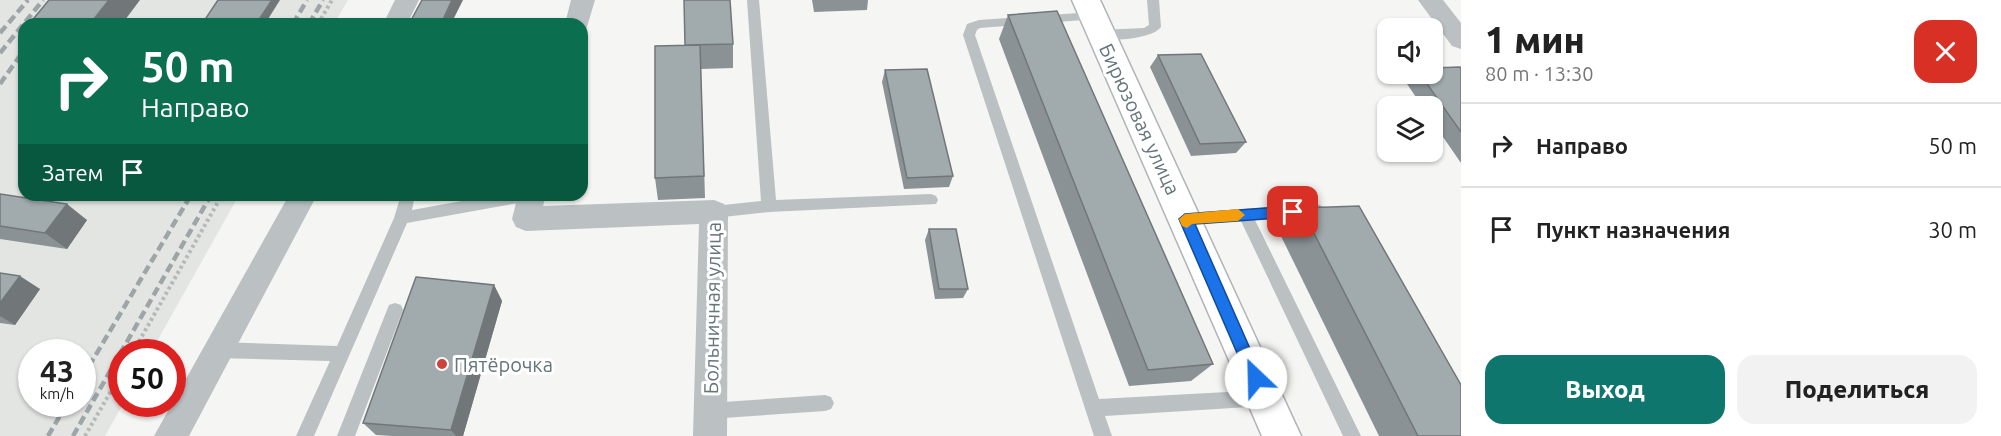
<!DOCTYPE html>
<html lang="ru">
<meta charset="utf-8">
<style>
:root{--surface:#fff;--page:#f2f2f2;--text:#222;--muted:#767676;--line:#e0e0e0;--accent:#0f766e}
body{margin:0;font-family:Ubuntu,sans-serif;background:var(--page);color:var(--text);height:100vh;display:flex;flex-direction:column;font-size:22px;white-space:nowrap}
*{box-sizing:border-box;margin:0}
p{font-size:20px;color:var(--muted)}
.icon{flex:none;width:33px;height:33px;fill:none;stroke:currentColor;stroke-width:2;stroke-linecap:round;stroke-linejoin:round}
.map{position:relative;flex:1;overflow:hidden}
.drawer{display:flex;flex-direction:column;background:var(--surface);width:540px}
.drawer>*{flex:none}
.top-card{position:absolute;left:18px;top:18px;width:570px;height:183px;border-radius:18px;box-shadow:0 2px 4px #0004;background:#0b6e4f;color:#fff;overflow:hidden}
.fabs{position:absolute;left:1377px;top:18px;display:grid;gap:12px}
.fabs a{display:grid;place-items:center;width:66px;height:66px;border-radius:12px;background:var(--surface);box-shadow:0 2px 4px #0004;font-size:30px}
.speed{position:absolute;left:18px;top:339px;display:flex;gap:12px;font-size:30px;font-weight:700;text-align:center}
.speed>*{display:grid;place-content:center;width:78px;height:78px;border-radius:50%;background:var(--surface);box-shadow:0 2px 4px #0004;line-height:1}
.speed small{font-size:15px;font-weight:400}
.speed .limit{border:9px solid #d22;background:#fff;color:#111}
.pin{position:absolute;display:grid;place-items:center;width:51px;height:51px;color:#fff;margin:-26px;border-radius:12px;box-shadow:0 3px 9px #0006}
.me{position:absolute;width:66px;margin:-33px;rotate:336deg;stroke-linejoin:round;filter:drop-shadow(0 0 4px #0008)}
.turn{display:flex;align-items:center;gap:21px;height:126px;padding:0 24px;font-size:27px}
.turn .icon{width:78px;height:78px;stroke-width:2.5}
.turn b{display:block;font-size:42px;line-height:51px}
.then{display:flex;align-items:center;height:57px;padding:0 24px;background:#0003;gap:12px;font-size:22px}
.round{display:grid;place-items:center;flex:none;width:63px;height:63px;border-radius:18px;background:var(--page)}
.overview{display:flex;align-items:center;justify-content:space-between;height:102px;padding:0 24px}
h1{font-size:36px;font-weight:800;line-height:45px}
.button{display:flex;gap:12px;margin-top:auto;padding:12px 24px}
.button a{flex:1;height:69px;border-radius:18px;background:var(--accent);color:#fff;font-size:24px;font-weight:800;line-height:69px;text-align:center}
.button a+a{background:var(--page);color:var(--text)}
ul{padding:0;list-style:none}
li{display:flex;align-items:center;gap:18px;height:84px;padding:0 24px;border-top:2px solid var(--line)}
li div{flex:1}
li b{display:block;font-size:22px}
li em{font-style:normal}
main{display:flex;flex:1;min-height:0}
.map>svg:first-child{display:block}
.built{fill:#e3e5e3;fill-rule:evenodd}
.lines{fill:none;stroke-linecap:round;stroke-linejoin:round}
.secondary-casing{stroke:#aeb4b7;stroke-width:3}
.path{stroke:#b5b9ba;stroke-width:4;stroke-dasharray:3 3;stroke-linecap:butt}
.service{fill:#bbc0c2;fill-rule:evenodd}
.minor{fill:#bbc0c2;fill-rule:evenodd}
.secondary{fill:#fff;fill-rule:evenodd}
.rail{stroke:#9ea5a8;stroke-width:4.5;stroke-dasharray:9 4.5;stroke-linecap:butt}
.wall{fill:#8a9295}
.shaded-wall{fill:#717779}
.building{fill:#a1aaad;stroke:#717779;stroke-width:1.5}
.route{fill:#1a73e8;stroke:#114b97;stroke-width:1.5}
.slow{fill:#f59e0b}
.poi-dot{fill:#cb433d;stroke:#fff;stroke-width:2}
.labels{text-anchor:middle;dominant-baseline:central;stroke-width:6;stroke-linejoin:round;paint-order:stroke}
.street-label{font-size:20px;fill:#65757a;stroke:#fff}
.poi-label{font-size:20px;fill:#65757a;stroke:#fff;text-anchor:start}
</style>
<main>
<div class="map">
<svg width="1461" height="436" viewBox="0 0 1461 436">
<rect width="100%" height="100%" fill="#f5f5f3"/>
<!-- built -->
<path class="built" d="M0,0H348L334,24H24V195H239L151,352H122L123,404L105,436H0ZM32,352H82V404H32Z"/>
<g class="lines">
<defs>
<path id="secondary" d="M1072,0H1100L1301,436H1262Z"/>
</defs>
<!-- secondary casing -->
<use href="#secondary" class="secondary-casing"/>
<!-- path -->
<path class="path" d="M318,24L332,0
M133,352L222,195
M85,436L122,372"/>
<!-- service -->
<path class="service" d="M747,0H759L776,200L931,194L936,196L938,200L936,204L769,212L714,218L709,216L707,212L709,208L714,206L761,201Z
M1147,0H1159L1161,27C1152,39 1111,42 1096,38L1095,35L1101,30L1144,28L1149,25Z
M1092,12L1098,16L1096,19L980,28L977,30L975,35L1099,399L1264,390L1270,392L1273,398L1270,404L1264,406L1105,416L1112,436H1094L963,35L967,24L979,20Z
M401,195H415L412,210L495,195H536L534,199L529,201L407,223L314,436H296L330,361L216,358L210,355L208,350L210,345L216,342L337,346L394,218Z
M1317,204L1322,206L1324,210L1322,214L1317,216L1255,220L1361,436H1343L1241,221L1185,225L1180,223L1177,219L1180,215L1185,213Z
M395,303L401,305L403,310L355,436H337L387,310L389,305Z
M825,395L831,397L834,403L831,409L825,411L709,419L703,417L700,411L703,405L709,403Z"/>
<!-- minor -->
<path class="minor" d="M395,0H419L407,24H383Z
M571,0H595L586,30L582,31V24H565Z
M1418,0H1443L1461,23V49L1452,46Z
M289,195H317L189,436H154Z
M518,195H546L543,206L714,200L724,204L728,212L727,436H693L699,224L526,231L516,227L512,219Z"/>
<!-- secondary -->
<use href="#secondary" class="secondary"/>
<!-- rail -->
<path class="rail" d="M293,24L307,0
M309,24L323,0
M0,33L28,0
M0,53L43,0
M0,84L24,50
M82,378L191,195
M48,436L67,404
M73,436L211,195"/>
</g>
<!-- wall -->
<path class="wall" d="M812,0H868L867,10L814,12Z
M1008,15L1213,364L1191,381L1129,386L999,39Z
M733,44V68L701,69L705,198L658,200L655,178V46Z
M1158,55L1246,142L1236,153L1191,156L1150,67Z
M1461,69V163L1432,121V106H1422L1405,81L1412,74H1432Z
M885,70L953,176L949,187L904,189L882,82Z
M0,194L87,220L67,249L0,239Z
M1301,208L1461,436H1379L1278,230Z
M929,229L968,289L963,298L935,299L925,240Z
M0,273L40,289L15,325L0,323Z
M494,285L502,301L463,436H392L376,435L363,423Z"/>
<!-- shaded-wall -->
<path class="shaded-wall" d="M109,0H140L122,24H90Z
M272,0H280L265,24H256Z
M452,0H463L451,24H441Z
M67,204L87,220L67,249L45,233Z
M20,276L40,289L15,325L0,316V303Z
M494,285L502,301L463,436H456L451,430Z"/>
<!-- building -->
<path class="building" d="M49,0H109L90,24H29Z
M218,0H272L256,24H202Z
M422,0H452L441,24H409Z
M684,0H730L733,44L685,45Z
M1057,11L1213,364L1148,370L1008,15Z
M700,45L704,176L655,178V46Z
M1201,54L1246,142L1200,144L1158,55Z
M1460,67L1461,69V132L1420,74H1432V68Z
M927,69L953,176L907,178L885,70Z
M0,194L67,204L45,233L0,226Z
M1359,206L1461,385V436H1418L1301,208Z
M929,229H956L968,289H939Z
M0,273L20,276L0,303Z
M416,277L494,285L451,430L363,423Z"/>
<!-- route -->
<path class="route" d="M1293,206L1299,212L1293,217L1195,224L1263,378L1261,383L1256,385L1250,383L1179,219L1185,214Z"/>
<!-- slow -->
<path class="slow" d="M1238,209L1245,215L1238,221L1192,224L1187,228L1182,226L1179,219L1185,214Z"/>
<!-- markers -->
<circle class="poi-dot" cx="442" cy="364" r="6"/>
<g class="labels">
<!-- street labels -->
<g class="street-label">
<text transform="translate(1140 119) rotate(65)">Бирюзовая улица</text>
<text transform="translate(712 308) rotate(-89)">Больничная улица</text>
</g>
<!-- poi labels -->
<g class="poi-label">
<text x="454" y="364">Пятёрочка</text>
</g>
</g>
</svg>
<div class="fabs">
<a><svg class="icon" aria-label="sound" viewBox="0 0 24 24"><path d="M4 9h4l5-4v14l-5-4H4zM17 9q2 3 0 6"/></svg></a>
<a><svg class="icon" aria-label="layers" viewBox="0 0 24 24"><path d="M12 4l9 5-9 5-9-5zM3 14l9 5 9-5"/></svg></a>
</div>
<div class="speed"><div>43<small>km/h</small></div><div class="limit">50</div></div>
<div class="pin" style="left:1293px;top:212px;background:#d93025"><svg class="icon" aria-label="arrive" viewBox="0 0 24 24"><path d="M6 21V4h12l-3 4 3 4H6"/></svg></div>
<svg class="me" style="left:1256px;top:378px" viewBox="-20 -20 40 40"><circle r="19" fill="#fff"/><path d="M0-13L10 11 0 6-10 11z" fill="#1a73e8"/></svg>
<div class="top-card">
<div class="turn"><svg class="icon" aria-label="right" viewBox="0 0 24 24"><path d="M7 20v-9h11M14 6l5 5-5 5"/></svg><div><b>50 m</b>Направо</div></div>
<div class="then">Затем<svg class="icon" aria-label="arrive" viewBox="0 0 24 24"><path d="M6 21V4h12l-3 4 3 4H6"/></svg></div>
</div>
</div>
<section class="drawer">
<div class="overview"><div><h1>1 мин</h1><p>80 m · 13:30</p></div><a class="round" style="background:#d93025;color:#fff"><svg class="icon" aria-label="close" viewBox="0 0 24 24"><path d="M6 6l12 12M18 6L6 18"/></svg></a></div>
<ul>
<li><svg class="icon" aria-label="right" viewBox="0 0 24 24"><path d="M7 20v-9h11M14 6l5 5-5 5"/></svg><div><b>Направо</b></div><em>50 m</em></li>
<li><svg class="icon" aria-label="arrive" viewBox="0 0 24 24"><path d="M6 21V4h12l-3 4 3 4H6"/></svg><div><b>Пункт назначения</b></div><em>30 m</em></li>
</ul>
<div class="button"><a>Выход</a><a>Поделиться</a></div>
</section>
</main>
